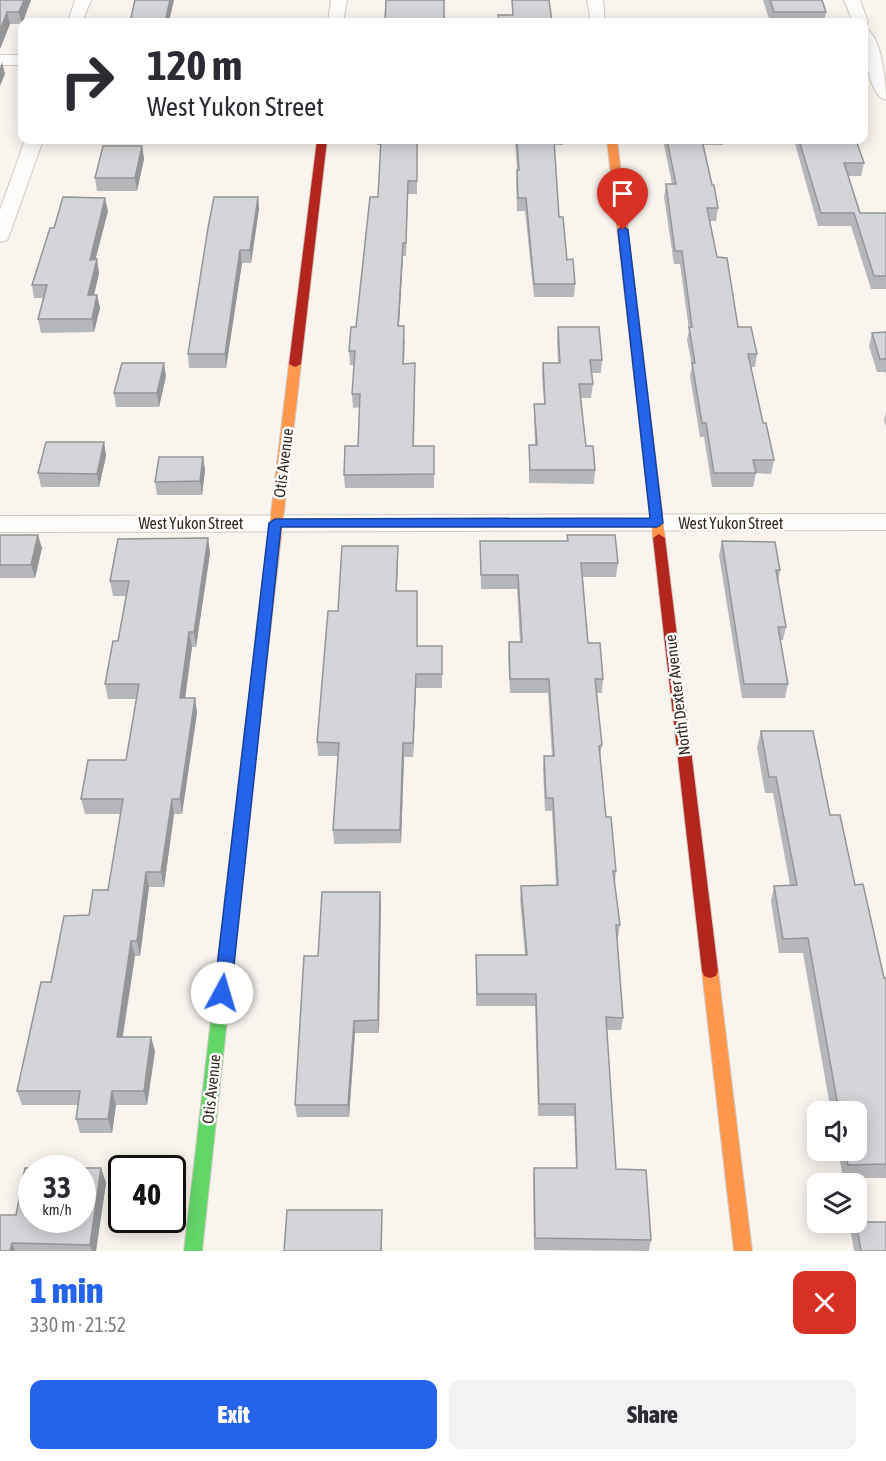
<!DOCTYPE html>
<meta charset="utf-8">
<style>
:root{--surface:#fff;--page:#f2f2f3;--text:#2b2b33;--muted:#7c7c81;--accent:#2563eb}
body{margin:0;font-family:"Asap Condensed",sans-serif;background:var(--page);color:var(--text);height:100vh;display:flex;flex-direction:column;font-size:22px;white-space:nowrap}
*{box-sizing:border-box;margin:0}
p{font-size:20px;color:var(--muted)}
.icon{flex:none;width:33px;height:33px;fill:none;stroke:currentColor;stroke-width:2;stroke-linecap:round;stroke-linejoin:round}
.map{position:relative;height:1251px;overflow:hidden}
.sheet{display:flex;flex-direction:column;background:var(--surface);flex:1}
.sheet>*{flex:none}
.guide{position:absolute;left:18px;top:18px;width:850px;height:126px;border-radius:12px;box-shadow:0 3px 15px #0003;background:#fff;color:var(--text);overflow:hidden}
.fabs{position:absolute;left:807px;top:1101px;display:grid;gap:12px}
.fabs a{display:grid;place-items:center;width:60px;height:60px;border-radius:12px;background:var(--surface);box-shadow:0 3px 15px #0003;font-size:30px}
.speed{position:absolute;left:18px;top:1155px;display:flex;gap:12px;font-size:30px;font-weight:700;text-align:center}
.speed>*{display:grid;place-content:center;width:78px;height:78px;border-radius:50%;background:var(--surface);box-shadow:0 3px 15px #0003;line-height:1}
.speed small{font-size:15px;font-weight:400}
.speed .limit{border:3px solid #111;border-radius:9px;background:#fff;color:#111}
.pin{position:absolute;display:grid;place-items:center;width:51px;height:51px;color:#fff;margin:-62px -26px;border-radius:50% 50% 50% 0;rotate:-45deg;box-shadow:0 0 6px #0007}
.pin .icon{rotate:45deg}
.me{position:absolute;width:66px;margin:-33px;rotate:6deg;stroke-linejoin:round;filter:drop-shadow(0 0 4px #0008)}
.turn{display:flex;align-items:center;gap:21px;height:126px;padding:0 30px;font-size:27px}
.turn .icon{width:78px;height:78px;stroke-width:2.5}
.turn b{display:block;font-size:42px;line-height:51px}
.round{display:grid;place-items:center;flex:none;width:63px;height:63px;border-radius:12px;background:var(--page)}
.headline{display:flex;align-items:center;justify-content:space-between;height:102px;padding:0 30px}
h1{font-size:36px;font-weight:800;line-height:45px;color:var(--accent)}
.primary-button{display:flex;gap:12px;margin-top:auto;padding:12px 30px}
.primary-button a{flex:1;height:69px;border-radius:12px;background:var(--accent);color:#fff;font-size:24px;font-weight:800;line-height:69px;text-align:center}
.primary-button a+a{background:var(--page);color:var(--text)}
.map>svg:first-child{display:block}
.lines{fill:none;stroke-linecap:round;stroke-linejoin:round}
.street-casing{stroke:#d0cac1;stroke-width:2}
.fast-casing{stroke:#d0cac1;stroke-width:2}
.slow-casing{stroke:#d0cac1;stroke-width:2}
.jam-casing{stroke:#d0cac1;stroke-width:2}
.street{fill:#fefdfc;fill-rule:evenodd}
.fast{fill:#63d668;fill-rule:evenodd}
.slow{fill:#ff974d;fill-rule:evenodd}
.jam{fill:#b3261e;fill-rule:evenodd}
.wall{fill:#b6b7ba}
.shaded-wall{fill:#949597}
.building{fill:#d4d5d8;stroke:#949597;stroke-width:1.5;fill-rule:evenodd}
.route{fill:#2563eb;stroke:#184099;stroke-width:1.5}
.labels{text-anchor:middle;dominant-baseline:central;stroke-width:5;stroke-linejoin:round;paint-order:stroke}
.street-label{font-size:16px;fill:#31291e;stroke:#fff}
</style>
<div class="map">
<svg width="886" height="1251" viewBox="0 0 886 1251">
<rect width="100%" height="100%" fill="#f9f4ee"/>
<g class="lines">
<defs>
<path id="street" d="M75,0H91L82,22H68Z
M331,0H347L343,22H328Z
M587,0H603L605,22H591Z
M844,0H860L868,22L866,25L864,22H853Z
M864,28C882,33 886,84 886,100C867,95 864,45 864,28Z
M0,55H22V65H0Z
M25,140H43L9,236L7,240L0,242V210Z
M886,514V530L0,532V516Z"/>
<path id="fast" d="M244,791L249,793L251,797L202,1251H184L237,797L239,793Z"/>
<path id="slow" d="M607,140H617L665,538L659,542L653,538Z
M295,361L301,364L251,797L249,801L244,803L239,801L237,797L289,364Z
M710,964L716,966L718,971L752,1251H734L702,971L704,966Z"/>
<path id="jam" d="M317,140H327L301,364L295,367L289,364Z
M659,534L665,538L718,971L716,976L710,978L704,976L702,971L653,538Z"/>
</defs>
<!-- street casing -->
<use href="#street" class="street-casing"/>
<!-- fast casing -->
<use href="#fast" class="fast-casing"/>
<!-- slow casing -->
<use href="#slow" class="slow-casing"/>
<!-- jam casing -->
<use href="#jam" class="jam-casing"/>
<!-- street -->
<use href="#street" class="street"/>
<!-- fast -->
<use href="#fast" class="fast"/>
<!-- slow -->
<use href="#slow" class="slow"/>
<!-- jam -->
<use href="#jam" class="jam"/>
</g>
<!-- wall -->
<path class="wall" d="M0,0H31L22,24H10L0,49Z
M763,0H822L826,12L824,22H770Z
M377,140H417V194H408L406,256H403L399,326L405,340L404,364L415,377L414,446H434V488H345L344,475L358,446L360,407L353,408L352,394L354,365H350L349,351L356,327L378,197L381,145H377Z
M515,140H564L563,145H554L559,217L567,260L575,284L574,297H534L525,211H517L516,182L517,170Z
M663,140H724L723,145H703L718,208L716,221H710L717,257L738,327L757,354L755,367H751L763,423L774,460L771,474L756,473L753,487H712L704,437H700L690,376L692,366L687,340L689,330L680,264H674L664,197L666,184H672Z
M794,140H857V143L864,163L861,176H848L860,213H886V289H871L851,226H818Z
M142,146L144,159L137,191H97L95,178Z
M258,197L259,209L251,263H242L226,368H189L188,354Z
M108,211L95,259L99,273L94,295H97L100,308L94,332L41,333L38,319L44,298H34L32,285L54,228Z
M558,327L602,360L601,373H591L593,384L591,398H581L586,446L595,470L594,484L529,483V445H535L534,417V404H544L542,376L543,363H558L557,340Z
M886,332V375L885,372H877L869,346L872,333Z
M166,376L159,407H116L114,393Z
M886,412V427L884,420Z
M104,442L106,456L99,487H41L38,473Z
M203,457L205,470L202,495H157L155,482Z
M0,535L42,548L35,578H0Z
M567,535L618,563L616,577H583L588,643L603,679L602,693H597L602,745L600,756L606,817L616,871L615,884L620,925L618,938H617L623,1018L621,1030H607L616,1169L651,1240L649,1251L534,1250L533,1179L534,1168H576L574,1116H538L535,1006H476V955H525L520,900L521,886L556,885L552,811H545L543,769L544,756H552L548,693H510L508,656L509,642H520L517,589H481L480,541H567Z
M208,538L210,553L196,647H192L185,698H195L197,713L182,814H174L164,887H149L140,956H135L123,1037L155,1051L147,1105H116L112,1133H80L76,1119L78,1105H22L17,1091L51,982L89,915L108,890L121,814H85L81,799L126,760L136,699H108L105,684L118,641L126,596H113L110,581Z
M722,541L780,570L778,583L786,627L783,640H780L788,684L785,698H742L719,555Z
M398,560L397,591L417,646H442V688H416L413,757H404L401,843L334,844L333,830L338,756H318L317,742L338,611Z
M761,731L830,815L855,885L884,978H886V1178H843L838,1150H856V1112H831L803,953H779L771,901L774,886L790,885L773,793H765L757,747Z
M380,892L379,1033H355L349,1117H297L295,1105L318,956Z
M101,1168L106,1183L96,1251H0L16,1215Z
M856,1222L886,1251H854L851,1233Z"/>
<!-- shaded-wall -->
<path class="shaded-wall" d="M24,0H31L22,24L19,12Z
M170,0H174L169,22H165Z
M7,12L10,24L0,49V31Z
M2,62L5,74L0,86V68Z
M142,146L144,159L137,191L135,178Z
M258,197L259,209L251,263L250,250Z
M105,198L108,211L92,273L90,260Z
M403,243V256L398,340V326Z
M240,250L242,263L226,368L225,354Z
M97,259L99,273L91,308L88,295Z
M97,295L100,308L94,332L92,319Z
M164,363L166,376L159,407L157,393Z
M104,442L106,456L99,487L97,474Z
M203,457L205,470L202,495L200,481Z
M38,535L42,548L35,578L31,565Z
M208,538L210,553L196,647L194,632Z
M398,546V560L396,604V591Z
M189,632L192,647L183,713L180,698Z
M416,674V688L413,757V743Z
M195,698L197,713L182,814L180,799Z
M403,743L404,757L401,843L400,830Z
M172,799L174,814L164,887L161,872Z
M146,872L149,887L140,956L137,941Z
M380,892L381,905L379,1033L378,1020Z
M131,941L135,956L120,1051L117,1037Z
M354,1021L355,1033L349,1117L348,1105Z
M151,1037L155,1051L147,1105L144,1091Z
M112,1091L116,1105L112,1133L108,1119Z
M101,1168L106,1183L96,1251H92L90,1245Z
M382,1210V1251H381Z
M12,1243L15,1251H10Z"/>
<!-- building -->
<path class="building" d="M0,0H24L19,12H7L0,31Z
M135,0H170L165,22H130Z
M386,0H444V22H385Z
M512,0H549L552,22H499L498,15H513Z
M770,0H822L826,12H774Z
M381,140H417V181H408L406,243H403L398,326H404L403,364L415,363L413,446H434V474L344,475L345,446H358L360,394H352L355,351H349L351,327H356L370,197H378Z
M517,140H554L559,217H563L567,260L573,259L575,284H534L526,198H518L517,170H519Z
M667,140H702L712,185H714L718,208H707L717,257L727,258L738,327H751L757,354H748L763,423H766L774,460H753L756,473H714L706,423H702L692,363H695L689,327H692L682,251H675L666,184H676Z
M799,140H856L864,163H844L860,213H886V276H874L854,213H821Z
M103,146H142L135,178H95Z
M63,197L105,198L90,260L97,259L88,295H97L92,319H38L47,285H32L50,228H54Z
M214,197H258L250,250H240L225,354H188L208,228Z
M558,327H599L602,360H590L593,384H579L586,446H593L595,470H530L529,445H537L534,404H545L543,363H560Z
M886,332V359H880L872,333Z
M122,363H164L157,393H114Z
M46,442H104L97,474L38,473Z
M159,457H203L200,481L155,482Z
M0,535H38L31,565H0Z
M567,535H615L618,563H581L588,643H600L603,679H595L602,745L599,746L606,817H611L616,871H613L620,925H616L623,1018L606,1017L616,1169L646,1170L651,1240L535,1238L534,1168H577L575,1104H539L536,994H477L476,955H527L521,886L558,885L553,798H546L544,756H554L549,679H510L509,642H522L518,575H481L480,541H568Z
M208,538L194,632H189L180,698H195L180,799H172L161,872H146L137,941H131L117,1037H151L144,1091H112L108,1119H76L80,1091H17L41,982H51L64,916L89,915L93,890H108L123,799H81L88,760H126L139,684H105L113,641H118L129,581H110L118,539Z
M722,541L775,542L780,570H776L786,627H778L788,684H744Z
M342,546H398L396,591H417V646H442V674H416L413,743H403L400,830H333L339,743L317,742L328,611H338Z
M761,731H813L830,815H840L855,885L863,884L884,978H886V1164L848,1165L845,1150H856V1112H839L808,938L783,939L774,886L797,885L776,777H769Z
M322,892H380L378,1020L354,1021L348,1105H295L304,956H318Z
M25,1168H101L90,1245L12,1243L10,1251H0V1215H16ZM32,1168H82V1220H32Z
M287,1210H382L381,1251H284Z
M856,1222H886V1251H861Z"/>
<!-- route -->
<path class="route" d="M623,226L628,230L663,523L657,527H281L231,993L228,998L222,1000L216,998L214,993L269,523L275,519L650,518L618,230Z"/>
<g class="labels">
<!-- street labels -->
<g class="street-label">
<text transform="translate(283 463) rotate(-83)">Otis Avenue</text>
<text x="191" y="523">West Yukon Street</text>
<text x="731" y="523">West Yukon Street</text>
<text transform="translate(677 695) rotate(-97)">North Dexter Avenue</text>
<text transform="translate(211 1089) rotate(-84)">Otis Avenue</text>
</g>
</g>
</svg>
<div class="fabs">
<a><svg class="icon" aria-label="sound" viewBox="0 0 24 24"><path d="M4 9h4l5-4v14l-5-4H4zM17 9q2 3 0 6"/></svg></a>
<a><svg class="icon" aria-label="layers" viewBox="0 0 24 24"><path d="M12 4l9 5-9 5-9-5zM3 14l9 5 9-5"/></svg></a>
</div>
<div class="speed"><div>33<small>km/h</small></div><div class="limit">40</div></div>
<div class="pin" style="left:623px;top:230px;background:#d93025"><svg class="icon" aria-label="arrive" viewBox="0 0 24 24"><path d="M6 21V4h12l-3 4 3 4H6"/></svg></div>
<svg class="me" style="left:222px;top:993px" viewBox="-20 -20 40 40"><circle r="19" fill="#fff"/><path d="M0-13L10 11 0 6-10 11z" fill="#2563eb"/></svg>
<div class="guide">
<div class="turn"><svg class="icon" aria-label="right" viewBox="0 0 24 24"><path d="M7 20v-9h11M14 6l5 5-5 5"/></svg><div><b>120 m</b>West Yukon Street</div></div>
</div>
</div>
<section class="sheet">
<div class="headline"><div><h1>1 min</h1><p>330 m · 21:52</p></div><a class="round" style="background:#d93025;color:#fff"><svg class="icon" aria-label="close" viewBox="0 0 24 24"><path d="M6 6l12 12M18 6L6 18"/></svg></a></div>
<div class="primary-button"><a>Exit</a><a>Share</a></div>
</section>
